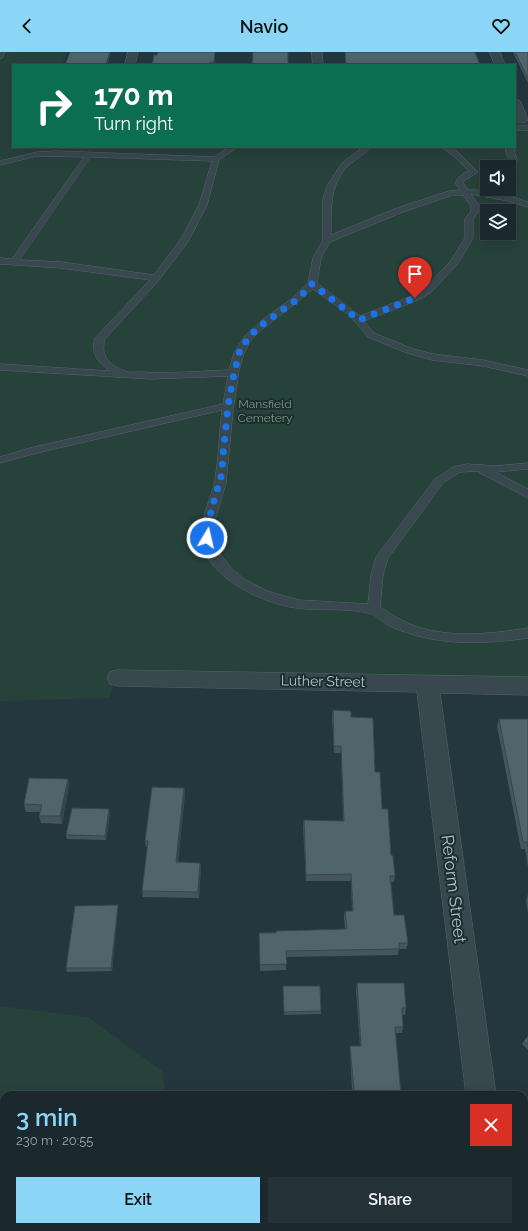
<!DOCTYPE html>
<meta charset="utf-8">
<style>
:root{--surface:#1b292e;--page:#243136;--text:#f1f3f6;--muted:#a0a6aa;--line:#39454a;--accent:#8bd6f7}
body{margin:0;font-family:Raleway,sans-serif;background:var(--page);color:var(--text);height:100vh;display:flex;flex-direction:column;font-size:15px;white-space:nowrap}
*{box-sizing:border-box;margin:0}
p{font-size:13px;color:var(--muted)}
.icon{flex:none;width:22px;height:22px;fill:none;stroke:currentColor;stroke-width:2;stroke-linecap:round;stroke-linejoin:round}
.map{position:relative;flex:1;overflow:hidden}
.drawer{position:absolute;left:0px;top:1039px;width:528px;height:140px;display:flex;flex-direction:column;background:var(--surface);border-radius:12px 12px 0 0;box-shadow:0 4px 16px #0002,0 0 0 1px var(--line)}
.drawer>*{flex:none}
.banner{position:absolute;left:12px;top:12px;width:504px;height:84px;border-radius:0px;box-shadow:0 4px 16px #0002,0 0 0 1px var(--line);background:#0b6e4f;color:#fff;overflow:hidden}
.buttons{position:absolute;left:480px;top:108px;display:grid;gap:8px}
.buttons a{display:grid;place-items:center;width:36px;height:36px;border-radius:0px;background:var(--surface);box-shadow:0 4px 16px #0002,0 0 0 1px var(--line);font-size:20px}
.pin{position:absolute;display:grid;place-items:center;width:34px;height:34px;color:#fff;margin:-41px -17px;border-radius:50% 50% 50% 0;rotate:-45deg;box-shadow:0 0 4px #0007}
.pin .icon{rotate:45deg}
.me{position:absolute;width:44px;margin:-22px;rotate:9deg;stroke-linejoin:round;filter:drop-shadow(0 0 3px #0008)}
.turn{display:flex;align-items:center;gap:14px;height:84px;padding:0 16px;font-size:18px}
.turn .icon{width:52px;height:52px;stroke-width:2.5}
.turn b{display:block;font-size:28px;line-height:34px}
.round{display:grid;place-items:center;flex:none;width:42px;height:42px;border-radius:0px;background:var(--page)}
.overview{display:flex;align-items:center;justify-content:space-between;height:68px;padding:0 16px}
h1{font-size:24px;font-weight:600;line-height:30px;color:var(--accent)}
.cta{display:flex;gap:8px;margin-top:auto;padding:8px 16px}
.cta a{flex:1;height:46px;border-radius:0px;background:var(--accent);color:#111;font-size:16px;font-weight:600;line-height:46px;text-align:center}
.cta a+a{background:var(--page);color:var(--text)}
header{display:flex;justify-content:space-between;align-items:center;height:52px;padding:0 16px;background:var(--accent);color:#111;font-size:18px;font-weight:600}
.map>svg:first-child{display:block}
.green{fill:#27413b;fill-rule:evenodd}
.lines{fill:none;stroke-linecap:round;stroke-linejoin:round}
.service-casing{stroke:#56656c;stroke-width:1}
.minor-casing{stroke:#56656c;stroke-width:1}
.service{fill:#38484e;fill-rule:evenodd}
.minor{fill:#38484e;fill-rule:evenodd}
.wall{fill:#44565c}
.shaded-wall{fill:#37464b}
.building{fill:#4f646b;stroke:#37464b}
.route{stroke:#1a73e8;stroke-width:7;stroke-dasharray:0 12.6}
.labels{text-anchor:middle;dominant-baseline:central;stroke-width:4;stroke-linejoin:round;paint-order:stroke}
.far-park-label{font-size:12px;fill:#769e73;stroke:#1d2d33}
.street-label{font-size:14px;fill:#b4c2c9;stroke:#1d2d33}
.near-street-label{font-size:17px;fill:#b4c2c9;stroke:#1d2d33}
</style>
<header><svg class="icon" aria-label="back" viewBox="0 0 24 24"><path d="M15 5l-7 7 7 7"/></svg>Navio<svg class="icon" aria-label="heart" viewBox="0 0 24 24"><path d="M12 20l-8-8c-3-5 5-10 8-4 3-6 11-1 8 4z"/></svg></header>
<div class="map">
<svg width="528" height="1179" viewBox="0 0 528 1179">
<rect width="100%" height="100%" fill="#24373e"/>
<!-- green -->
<path class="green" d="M0,0H67L62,13H13V95H515V70H528V632L115,626L110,646L0,649ZM487,115H509V137H487ZM487,159H509V181H487Z
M0,954L88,965L162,1019L166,1043H4V1175H92L86,1179H0Z"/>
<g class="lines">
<defs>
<path id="service" d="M0,0H5L2,6L0,7Z
M515,74H528V78H515Z
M229,95H238L219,108L207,153L188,190L159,228L105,287C100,304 109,313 125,319C129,321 135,320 140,320C170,322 200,319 229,318L234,301L244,285L262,268L291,247L308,231L313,206L323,188V147L327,134L342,111L363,95H371C365,102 356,107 349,113C329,132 331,158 331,183L397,156L449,139L460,138L455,131C458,125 462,122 469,119L455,105L441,95H451L457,99L478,120L464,129L463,131L468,138C487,137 510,144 528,150V155L508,149L471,142L479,154V159L473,167V186L457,213L430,241L418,248L364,269L374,281L413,297L433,302L483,308L528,318V324L483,314L432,308L407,301L368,285L350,264L313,237L297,250L259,280L251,288L244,301L239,318L233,358L226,431L213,475L214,488L220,502L232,517L244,527L267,539L299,548L368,552L371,523L376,505L435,427L453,415L467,412L496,414L528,411V417L495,420L528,437V446L480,421L479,419L460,420L443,431L388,506L383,523L380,555C390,561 399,568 410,572C446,587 490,582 528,576V586C486,592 443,594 402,579C397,577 391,575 386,572C380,568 375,562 368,561C343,555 316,560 290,555C256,548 200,522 201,480C202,462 212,445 215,428C219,405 219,381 222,358L37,401L0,411V405L30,396L223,352L228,324L151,327L0,318V312L110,319C97,310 91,301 95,286L150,228L61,216L0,212V206L12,207L84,105L37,104L0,113V109L37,100L56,99L214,105ZM91,105L212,109L199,153L181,187L154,223L61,210L20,208ZM453,143H463L471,154V159L465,167V186L450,210L424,237L412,244L360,264L317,231L321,206L330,190L403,160Z
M505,95H513L517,108L516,114L509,117V115H503L509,111Z"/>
<path id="minor" d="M128,0H138L135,13H125Z
M312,0H322L323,13H313Z
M490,0H500L505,13H495Z
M515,47L519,48L521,50L528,68L526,70H518L516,68Z
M118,618L528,625V643L440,641L496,1043H466L417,640L118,634L110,632L107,626L110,620Z
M481,1175H515L516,1179H482Z"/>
</defs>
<!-- service casing -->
<use href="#service" class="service-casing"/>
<!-- minor casing -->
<use href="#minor" class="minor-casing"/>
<!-- service -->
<use href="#service" class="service"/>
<!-- minor -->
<use href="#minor" class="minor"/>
</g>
<!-- wall -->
<path class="wall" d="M158,0H215L214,13H152Z
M513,0H528V31Z
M333,658L351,665L375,720L391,803L395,824L394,830H391L394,863L408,891L406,897H399L398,903L286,905V918L260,919L259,881L345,877L344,865L345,859H352L351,829H306L303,775L304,768L343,769L341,701H334L332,665Z
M499,667H528V815L525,797H521L497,674Z
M68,727L69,734L62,772L41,771L39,764L40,760H26L24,752Z
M184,736L185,742L178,810L200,811L201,817L199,846L143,845L142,839L148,795H146L145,789Z
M110,761L106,788L67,787L66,783Z
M528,842V861L526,849Z
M118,853V857L112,919L67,920L66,916Z
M357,931L406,956L405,963H402L403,975L402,981H396L401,1043H330V1038H352L350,1000V994H360L356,938Z
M283,934L321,959V962L284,963Z
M528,984V998L522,992L524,989Z"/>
<!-- shaded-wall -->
<path class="shaded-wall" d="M110,0H111L108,13H106Z
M68,727L69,734L62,772L60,764Z
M184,736L185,742L177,816L176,810Z
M109,757L110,761L106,788L105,784Z
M200,811L201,817L199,846L198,840Z
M118,853V857L112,919L111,916Z"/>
<!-- building -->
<path class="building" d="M70,0H110L106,13H65Z
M158,0H215L214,10H210L209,13H152L154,3H157Z
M253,0H288V13H252Z
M345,0H475L480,13H346Z
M515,0H528V27Z
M333,658L351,659V665L373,666L375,720H380L382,757H388L391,803L393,804L395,824H390L394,863H404L408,891H399V897L286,899L287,912L260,913L259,881H276V879L347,877L345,859H353L351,822L306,823L304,768L344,769L341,694H334Z
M499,667H528V795L527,790H523Z
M29,726L68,727L60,764H39L42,753L24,752Z
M152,735L184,736L176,810L200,811L198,840L142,839L148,789H145Z
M72,756L109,757L105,784L66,783Z
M118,853L111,916H66L75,854Z
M357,931H404L406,956H402L403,975H395L401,1043H331L330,1038H354L350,994H361Z
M283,934H320L321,959L284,960Z
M528,984V993L524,989Z"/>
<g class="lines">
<!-- route -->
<path class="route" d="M207,486L211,459L222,421L223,402L228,354L234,321L240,298L249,285L260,274L298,247L312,232L359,268L415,246"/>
</g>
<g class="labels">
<!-- far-park labels -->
<g class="far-park-label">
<text x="265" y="352">Mansfield<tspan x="265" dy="14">Cemetery</tspan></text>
</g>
<!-- street labels -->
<g class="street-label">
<text transform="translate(323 629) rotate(1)">Luther Street</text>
</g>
<!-- near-street labels -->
<g class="near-street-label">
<text transform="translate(454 837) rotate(83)">Reform Street</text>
</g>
</g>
</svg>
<div class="buttons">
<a><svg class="icon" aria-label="sound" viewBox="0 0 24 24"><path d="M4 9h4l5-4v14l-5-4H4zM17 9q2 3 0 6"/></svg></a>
<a><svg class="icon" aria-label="layers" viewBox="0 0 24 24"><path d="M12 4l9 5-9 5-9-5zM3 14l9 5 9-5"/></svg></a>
</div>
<div class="pin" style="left:415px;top:246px;background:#d93025"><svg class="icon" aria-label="arrive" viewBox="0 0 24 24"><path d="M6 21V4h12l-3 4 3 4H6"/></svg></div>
<svg class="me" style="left:207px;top:486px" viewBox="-20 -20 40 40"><circle r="17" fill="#1a73e8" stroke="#fff" stroke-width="3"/><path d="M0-11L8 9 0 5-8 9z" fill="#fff"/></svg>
<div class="banner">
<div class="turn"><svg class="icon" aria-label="right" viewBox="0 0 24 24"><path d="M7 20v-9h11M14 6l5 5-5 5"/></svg><div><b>170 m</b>Turn right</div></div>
</div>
<section class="drawer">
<div class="overview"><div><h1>3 min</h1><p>230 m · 20:55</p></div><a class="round" style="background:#d93025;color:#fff"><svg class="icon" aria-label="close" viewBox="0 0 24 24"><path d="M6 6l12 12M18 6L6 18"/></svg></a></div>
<div class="cta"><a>Exit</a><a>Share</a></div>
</section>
</div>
